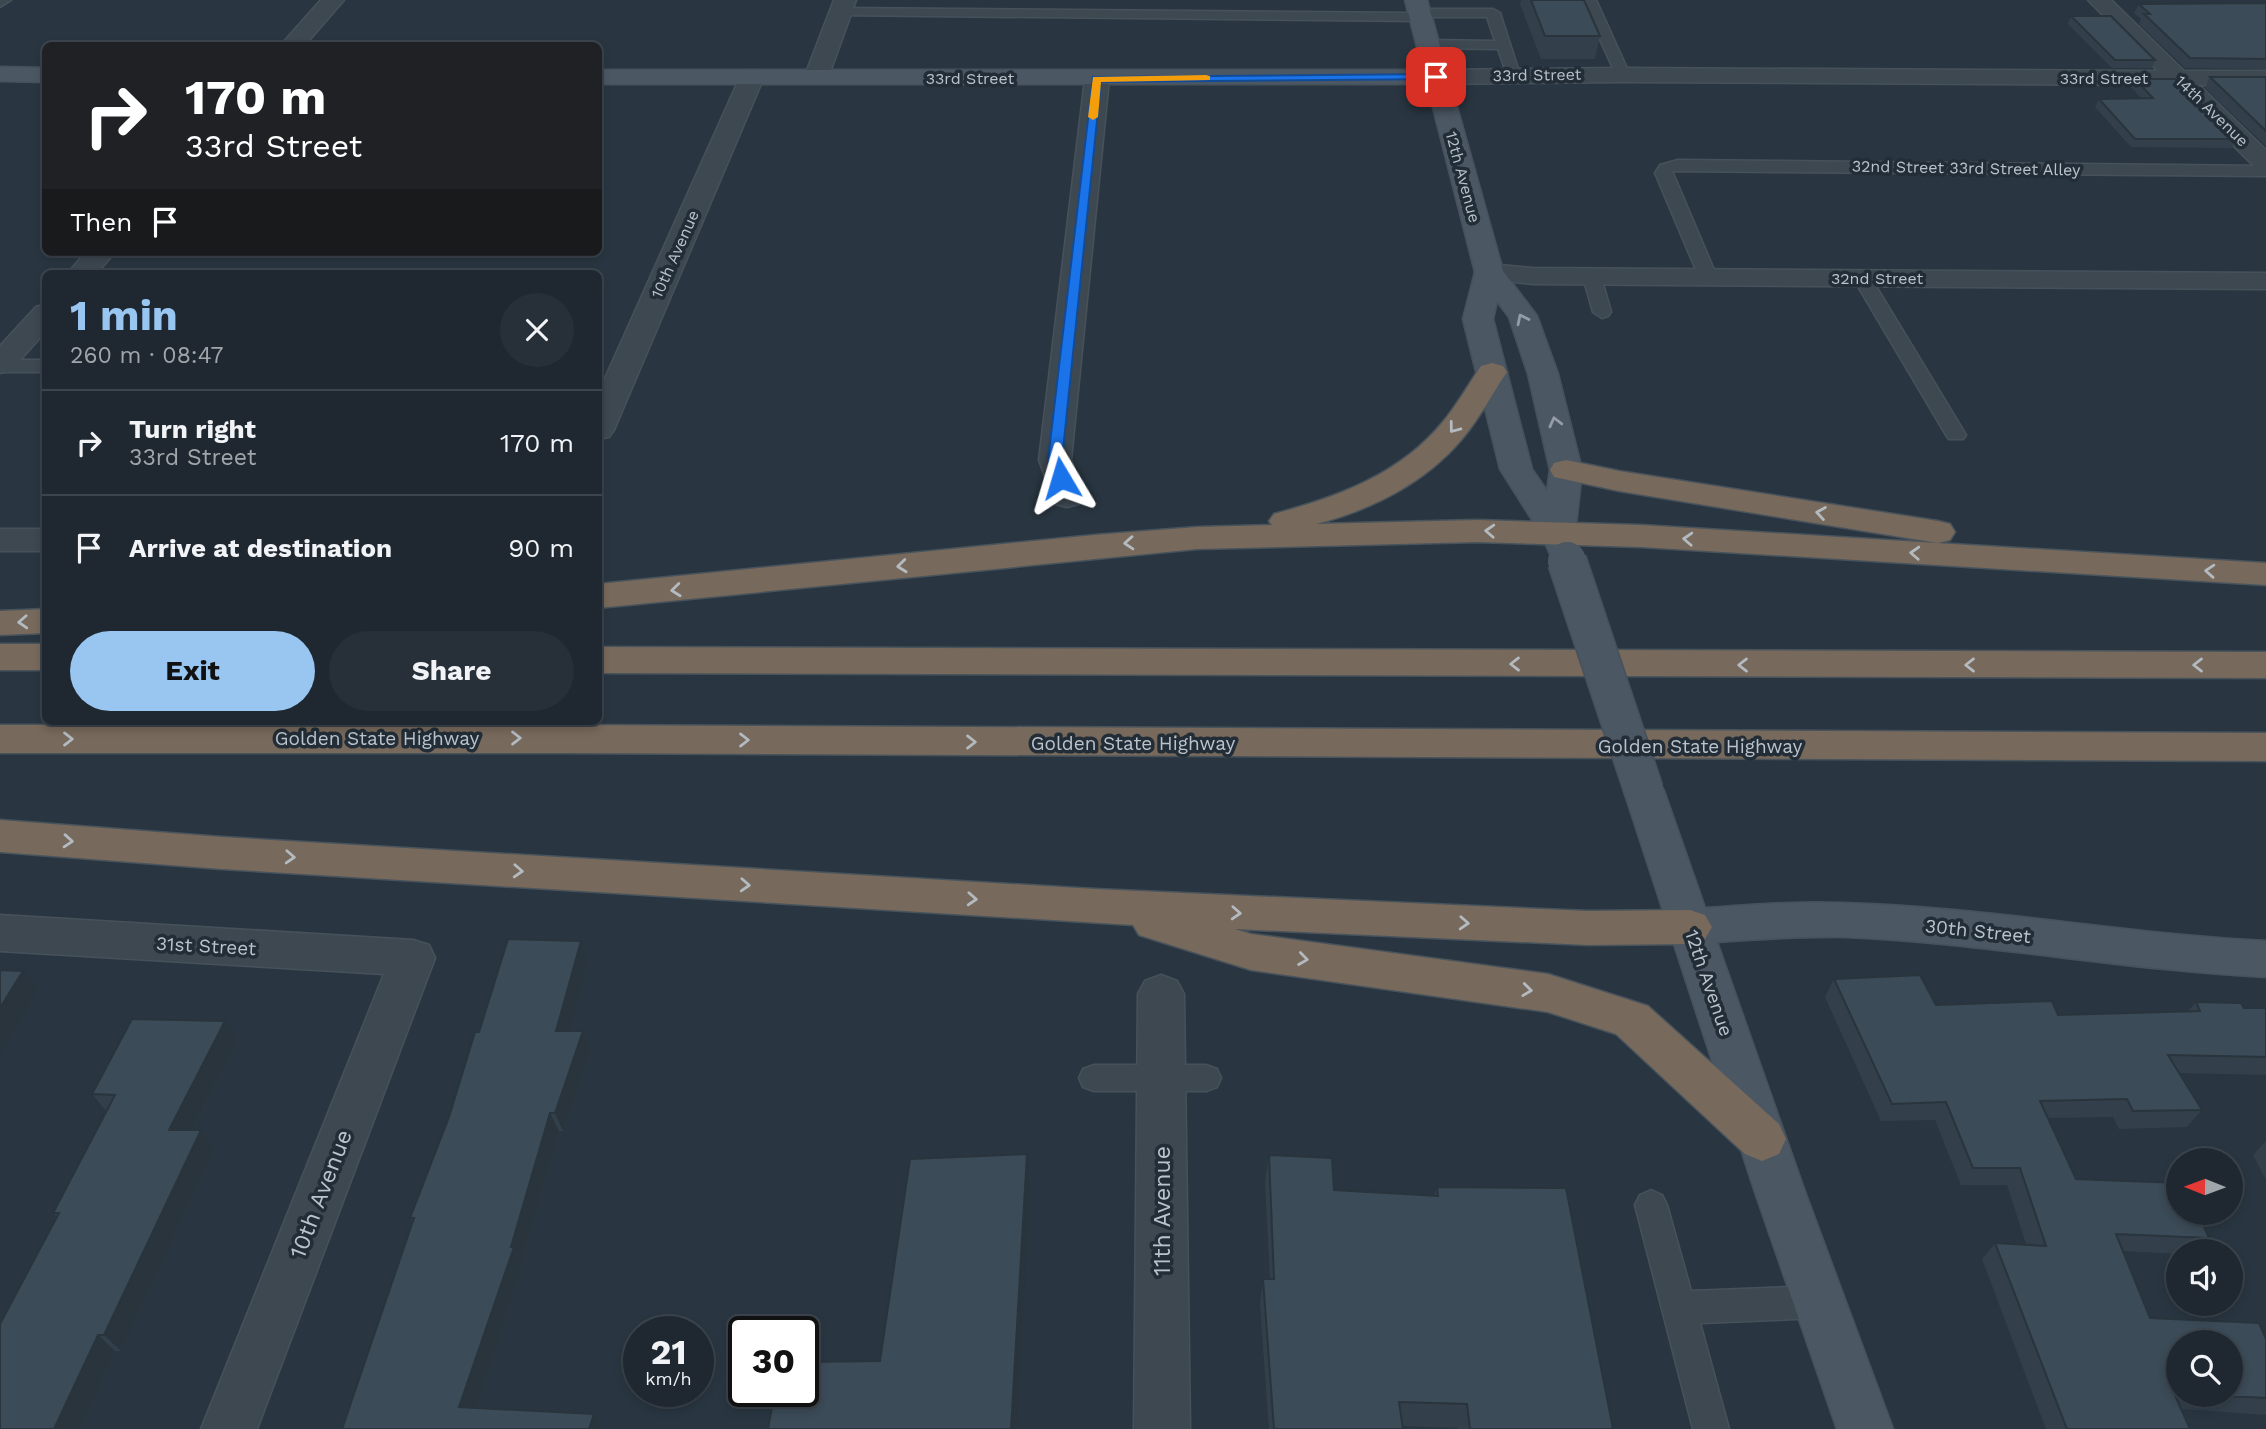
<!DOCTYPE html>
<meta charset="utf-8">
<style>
:root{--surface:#1f2831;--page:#273039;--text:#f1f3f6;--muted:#a1a6ab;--line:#3c444d;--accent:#99c5f1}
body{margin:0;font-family:"Work Sans",sans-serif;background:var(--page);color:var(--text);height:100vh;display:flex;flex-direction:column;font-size:26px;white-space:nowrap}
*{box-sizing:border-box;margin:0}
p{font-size:23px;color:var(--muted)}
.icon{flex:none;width:38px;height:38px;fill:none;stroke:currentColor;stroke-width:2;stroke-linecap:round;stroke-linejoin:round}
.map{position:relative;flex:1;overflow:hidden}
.side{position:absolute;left:42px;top:270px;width:560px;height:455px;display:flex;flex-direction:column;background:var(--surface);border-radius:10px;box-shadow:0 4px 10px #0003,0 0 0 2px var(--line)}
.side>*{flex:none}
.banner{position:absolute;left:42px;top:42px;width:560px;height:214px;border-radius:10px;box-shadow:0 4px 10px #0003,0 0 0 2px var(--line);background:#202124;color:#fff;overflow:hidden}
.needle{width:46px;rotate:271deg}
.fabs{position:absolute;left:2166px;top:1148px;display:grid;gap:14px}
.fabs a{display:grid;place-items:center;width:77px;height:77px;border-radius:50%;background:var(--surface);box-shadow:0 4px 10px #0003,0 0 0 2px var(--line);font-size:35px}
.speed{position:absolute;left:623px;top:1316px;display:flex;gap:14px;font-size:35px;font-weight:700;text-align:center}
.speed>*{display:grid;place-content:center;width:91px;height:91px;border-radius:50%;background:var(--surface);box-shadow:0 4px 10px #0003,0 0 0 2px var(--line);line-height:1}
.speed small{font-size:18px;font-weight:400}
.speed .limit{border:4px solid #111;border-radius:10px;background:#fff;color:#111}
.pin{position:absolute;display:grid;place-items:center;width:60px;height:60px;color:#fff;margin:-30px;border-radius:14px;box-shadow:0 4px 10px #0006}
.me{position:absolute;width:77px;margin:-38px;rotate:353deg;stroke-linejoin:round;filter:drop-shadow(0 0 5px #0008)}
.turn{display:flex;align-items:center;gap:24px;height:147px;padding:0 28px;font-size:32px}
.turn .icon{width:91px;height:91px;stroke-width:2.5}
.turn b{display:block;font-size:49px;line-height:60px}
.then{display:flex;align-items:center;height:66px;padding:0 28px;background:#0003;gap:14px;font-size:26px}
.round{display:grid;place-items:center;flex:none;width:74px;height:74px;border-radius:37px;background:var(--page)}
.headline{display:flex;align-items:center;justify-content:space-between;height:119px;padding:0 28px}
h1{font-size:42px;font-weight:700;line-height:52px;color:var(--accent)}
.primary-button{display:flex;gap:14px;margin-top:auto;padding:14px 28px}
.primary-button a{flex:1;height:80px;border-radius:42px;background:var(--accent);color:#111;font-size:28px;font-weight:700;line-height:80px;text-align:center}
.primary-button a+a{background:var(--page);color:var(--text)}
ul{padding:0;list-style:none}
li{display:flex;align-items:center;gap:21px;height:105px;padding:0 28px;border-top:2px solid var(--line)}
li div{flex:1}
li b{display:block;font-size:26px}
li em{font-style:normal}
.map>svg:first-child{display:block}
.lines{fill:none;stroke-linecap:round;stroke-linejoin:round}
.lane-casing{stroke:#47515b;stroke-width:3}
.street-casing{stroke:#47515b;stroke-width:3}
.secondary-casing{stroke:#47515b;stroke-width:3}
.highway-casing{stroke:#48535c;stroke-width:3}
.lane{fill:#3d4851;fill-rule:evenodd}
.street{fill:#3d4851;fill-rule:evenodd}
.secondary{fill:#4c5764;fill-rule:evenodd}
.highway{fill:#77695b;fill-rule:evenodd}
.secondary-bridge-casing{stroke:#47515b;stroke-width:41;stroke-linecap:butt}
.secondary-bridge{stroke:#4c5764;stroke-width:38}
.wall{fill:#33404b;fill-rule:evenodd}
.shaded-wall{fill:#29343d}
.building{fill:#3b4b57;stroke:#29343d;stroke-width:2}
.oneway{stroke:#949da7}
.oneway2{stroke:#b3bac0}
.route{fill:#1a73e8;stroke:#114b97;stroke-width:2}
.slow{fill:#f59e0b}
.labels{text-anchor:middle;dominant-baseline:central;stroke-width:7;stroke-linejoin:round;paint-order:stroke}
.far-street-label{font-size:16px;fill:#bac3cb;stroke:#222d37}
.street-label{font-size:19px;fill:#bac3cb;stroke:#222d37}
.near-street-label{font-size:23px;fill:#bac3cb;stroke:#222d37}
</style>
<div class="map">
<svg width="2266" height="1429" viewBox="0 0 2266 1429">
<rect width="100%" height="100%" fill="#293641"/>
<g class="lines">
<defs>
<path id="lane" d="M0,0H11L0,7Z
M1582,0H1596L1630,75L1628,78H1618L1616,75Z
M840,8L1412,13L1419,9H1493L1500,13L1520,75L1518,78H1508L1498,49L1427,48L1420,44L1427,40L1495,41L1487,17H1427L1420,21L835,15V9Z
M1678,160L2266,166V176L1672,171L1717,277L1708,282L1699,277L1655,173L1660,165Z
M1592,272L1601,277L1611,312L1608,316L1602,318L1593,312L1583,277Z
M1862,273L1871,278L1966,435L1963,439H1949L1946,435L1853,278Z
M0,360H46V372H0Z
M1094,1065H1206L1217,1069L1221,1078L1217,1087L1206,1091H1094L1083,1087L1079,1078L1083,1069Z
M1651,1190L1662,1195L1667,1205L1691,1291L1819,1286L1831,1291L1836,1302L1831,1313L1819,1318L1700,1323L1729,1429H1693L1635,1205L1640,1195Z"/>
<path id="street" d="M321,0H344L304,46H280Z
M834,0H856L828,78L824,83H808L804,78Z
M2088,0H2111L2184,71H2266V85H2199L2266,150V172L2257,169L2172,85L1623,82L1436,84L1428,82L1424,77L1428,72L1436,70L1623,68L2158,71Z
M752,70L760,72L764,77L614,430L609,437L598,439V394L740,77L744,72Z
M1097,72L1105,74L1109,79L1071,460L1084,497L1079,504L1067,507L1055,504L1039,460L1085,79L1089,74Z
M86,252H115L97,273H68Z
M1489,264L1532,268L2266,273V289L1532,284L1479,278L1475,272L1479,266Z
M46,304V331L11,370L0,373V346L36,307Z
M0,529H46V551H0Z
M0,915L413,940L429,945L435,958L257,1429H201L384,974L0,951Z
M1161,975L1177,981L1184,994L1190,1429H1134L1138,994L1145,981Z"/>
<path id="secondary" d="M1405,0H1427L1503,271L1537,316L1558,374L1582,470L1575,534L1579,546L1574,554L1562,557L1550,554L1541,534L1500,469L1463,319L1475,272L1427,84H598V70H1423ZM1497,301L1509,317L1528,374L1550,470L1547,491L1532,469L1493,319Z
M0,67L46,68V82L0,81Z
M1644,776L1658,780L1664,791L1705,908C1751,905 1797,901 1843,903C1985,907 2125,934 2266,941V977C2125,970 1986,943 1846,937C1803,936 1760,939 1717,942L1805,1192L1893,1429H1837L1755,1192L1624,791L1630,780Z"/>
<path id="highway" d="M1492,363L1503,366L1507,372C1492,394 1480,418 1462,439C1425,483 1371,510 1316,524L1477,520L1641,525L2266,563V585L1641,547L1477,542L1197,549L598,608V584L1094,535L1197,527L1272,525L1269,521L1274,514C1337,497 1399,475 1442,423C1457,405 1468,385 1481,366Z
M1566,460L1619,471L1938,521L1950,524L1955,532L1950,540L1938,543L1619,491L1554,477L1550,470L1554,463Z
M46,609V633L0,635V611Z
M0,644H46V670H0Z
M598,647L2266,652V678L598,673Z
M0,725H566L2266,733V761L566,753H0Z
M0,820L222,837L1095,889L1588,911L1690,910L1705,915L1712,927L1705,939L1690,944L1588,945L1235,929L1251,934L1548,974L1648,1006L1779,1124L1786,1139L1779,1154L1762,1161L1745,1154L1616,1034L1548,1012L1251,970L1139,935L1133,925L222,869L0,852Z"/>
</defs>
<!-- lane casing -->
<use href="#lane" class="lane-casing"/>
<!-- street casing -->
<use href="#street" class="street-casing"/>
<!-- secondary casing -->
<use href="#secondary" class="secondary-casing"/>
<!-- highway casing -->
<use href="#highway" class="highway-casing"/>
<!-- lane -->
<use href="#lane" class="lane"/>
<!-- street -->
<use href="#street" class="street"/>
<!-- secondary -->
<use href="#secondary" class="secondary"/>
<!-- highway -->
<use href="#highway" class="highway"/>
<defs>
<path id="secondary-bridge" d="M1567,561L1644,791"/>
</defs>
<!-- secondary-bridge casing -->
<use href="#secondary-bridge" class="secondary-bridge-casing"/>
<!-- secondary-bridge -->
<use href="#secondary-bridge" class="secondary-bridge"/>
</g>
<!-- wall -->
<path class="wall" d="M1521,0H1584L1600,36L1595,59H1541L1520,4Z
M2266,3V69L2185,68L2139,24L2141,19L2134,13L2139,4Z
M2071,16L2155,60L2152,68H2112L2068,24Z
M2210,77H2266V146L2205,88Z
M2135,79L2236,139L2232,148L2131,147L2095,107L2099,99L2141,98L2131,87Z
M589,960L569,1031H583L591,1050L563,1131H559L522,1261L523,1264L476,1408L594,1414L603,1429H342L413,1223L410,1218L449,1117L479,1032Z
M1834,979L1936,1005L2058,1015L2188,1011L2196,1002L2244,1008H2266V1075L2179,1073L2202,1110L2187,1127L2119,1129L2113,1117L2048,1118L2076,1179L2209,1238L2196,1251H2179V1254L2123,1251L2150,1318L2266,1339V1415L2182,1409L2190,1429H2046L1982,1259L1995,1243L2026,1244L2007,1185H1961L1935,1120L1881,1121L1825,997ZM2179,1342L2231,1395H2179Z
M238,1039L192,1130H201L215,1148L121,1351H115L80,1429H0L57,1217L53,1213L106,1111L92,1094Z
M2266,1141V1180L2253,1155Z
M1269,1155L1334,1190L1434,1196L1437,1187L1613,1429H1458V1428L1403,1426V1429H1269L1260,1304L1263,1279H1270L1265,1182Z"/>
<!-- shaded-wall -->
<path class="shaded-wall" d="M581,941L589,960L564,1050L556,1031Z
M23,971L38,989L0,1054V1008Z
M225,1021L238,1039L183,1147L169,1130Z
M583,1031L591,1050L563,1131L555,1113Z
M550,1113L559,1131L522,1261L523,1264L471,1423L459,1407L511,1247Z
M201,1130L215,1148L121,1351L104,1335Z
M1027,1154L1030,1188L1017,1429H1011Z
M98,1335L115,1351L80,1429H54Z
M594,1414L603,1429H589Z"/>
<!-- building -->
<path class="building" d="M1531,0H1584L1600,36H1545Z
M2266,3V59L2190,58L2144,14H2150L2139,4Z
M2071,16H2111L2155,60H2115Z
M2210,77H2266V131Z
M2135,79H2175L2236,139H2135L2099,99L2153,98Z
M508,939L581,941L556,1031H583L555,1113H550L511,1247H514L459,1407L594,1414L589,1429H342L414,1218H410L449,1117L475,1032H479Z
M0,970L23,971L0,1008Z
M1920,975L1936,1005L2052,1001L2058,1015L2200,1011L2196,1002L2241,1003L2244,1008H2266V1057L2168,1055L2202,1110L2133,1111L2127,1099L2040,1101L2076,1179L2179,1183V1213H2198L2209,1238L2116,1234L2150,1318L2259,1323L2266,1339V1398L2209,1395H2231V1342H2179V1393H2174L2190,1429H2067L1995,1243L2046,1246L2020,1168H1973L1946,1102L1892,1104L1834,979Z
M132,1019L225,1021L169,1130H201L104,1335H98L54,1429H0V1324L59,1213H53L115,1095L92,1094Z
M1027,1154L1011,1429H768L775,1391H803V1362L880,1361L910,1159Z
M1269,1155L1332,1158L1334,1190L1438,1196L1437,1187L1566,1188L1613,1429H1470L1467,1404L1399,1402L1403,1429H1274L1263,1279H1274Z"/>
<!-- one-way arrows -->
<defs><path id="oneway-chevron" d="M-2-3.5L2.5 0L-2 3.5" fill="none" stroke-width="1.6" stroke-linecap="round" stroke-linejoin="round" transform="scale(1.75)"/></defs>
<g class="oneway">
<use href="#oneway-chevron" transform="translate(1522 319) rotate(-116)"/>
<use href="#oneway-chevron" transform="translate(1555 422) rotate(-104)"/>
</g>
<g class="oneway2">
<use href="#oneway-chevron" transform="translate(1454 428) rotate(127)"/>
<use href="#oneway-chevron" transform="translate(1821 513) rotate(-171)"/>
<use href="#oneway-chevron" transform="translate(1490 531) rotate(-177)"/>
<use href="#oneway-chevron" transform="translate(1688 539) rotate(-177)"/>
<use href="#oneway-chevron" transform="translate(1129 543) rotate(176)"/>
<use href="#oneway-chevron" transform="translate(1915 553) rotate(-177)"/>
<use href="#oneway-chevron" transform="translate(902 566) rotate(174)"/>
<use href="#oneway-chevron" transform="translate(2210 571) rotate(-176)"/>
<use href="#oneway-chevron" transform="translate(676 590) rotate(174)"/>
<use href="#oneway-chevron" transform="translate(23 622) rotate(177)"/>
<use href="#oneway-chevron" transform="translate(1515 664) rotate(-180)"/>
<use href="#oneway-chevron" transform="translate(1743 665) rotate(-180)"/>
<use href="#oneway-chevron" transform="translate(1970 665) rotate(-180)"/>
<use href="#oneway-chevron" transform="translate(2198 665) rotate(-180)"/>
<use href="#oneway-chevron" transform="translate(516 738)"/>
<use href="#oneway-chevron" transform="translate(68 739)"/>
<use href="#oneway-chevron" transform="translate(744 740)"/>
<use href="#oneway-chevron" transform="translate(971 742)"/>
<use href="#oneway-chevron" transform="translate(68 841) rotate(4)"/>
<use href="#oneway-chevron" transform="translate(290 857) rotate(3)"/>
<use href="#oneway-chevron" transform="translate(518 871) rotate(3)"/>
<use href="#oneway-chevron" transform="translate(745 885) rotate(3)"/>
<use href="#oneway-chevron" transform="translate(972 899) rotate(3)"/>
<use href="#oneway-chevron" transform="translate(1236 913) rotate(3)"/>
<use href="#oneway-chevron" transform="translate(1464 923) rotate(3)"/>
<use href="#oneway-chevron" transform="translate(1303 959) rotate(8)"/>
<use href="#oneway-chevron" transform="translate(1527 990) rotate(7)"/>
</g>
<!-- route -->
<path class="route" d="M1436,74L1441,77L1440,79L1101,82L1062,460L1068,478L1066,481H1056L1048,460L1093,77Z"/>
<!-- slow -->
<path class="slow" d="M1206,75L1210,76V80L1101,82L1098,117L1093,120L1088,117L1093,77Z"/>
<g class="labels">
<!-- far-street labels -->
<g class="far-street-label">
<text transform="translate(1537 75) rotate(-1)">33rd Street</text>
<text x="970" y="78">33rd Street</text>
<text x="2104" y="78">33rd Street</text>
<text transform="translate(2212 111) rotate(44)">14th Avenue</text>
<text transform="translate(1966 168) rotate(1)">32nd Street 33rd Street Alley</text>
<text transform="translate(1463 177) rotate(75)">12th Avenue</text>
<text transform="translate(675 254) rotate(-66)">10th Avenue</text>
<text x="1877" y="278">32nd Street</text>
</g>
<!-- street labels -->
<g class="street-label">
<text x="377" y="738">Golden State Highway</text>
<text x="1133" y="743">Golden State Highway</text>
<text x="1700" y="746">Golden State Highway</text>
<text transform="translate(1978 931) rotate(6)">30th Street</text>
<text transform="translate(206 946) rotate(3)">31st Street</text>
<text transform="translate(1709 983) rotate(71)">12th Avenue</text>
</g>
<!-- near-street labels -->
<g class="near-street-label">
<text transform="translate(321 1194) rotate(-69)">10th Avenue</text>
<text transform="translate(1162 1211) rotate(-90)">11th Avenue</text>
</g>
</g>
</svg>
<div class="fabs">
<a><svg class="needle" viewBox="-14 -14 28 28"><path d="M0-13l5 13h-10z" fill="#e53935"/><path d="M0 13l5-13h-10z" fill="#a1a6ab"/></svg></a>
<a><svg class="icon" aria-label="sound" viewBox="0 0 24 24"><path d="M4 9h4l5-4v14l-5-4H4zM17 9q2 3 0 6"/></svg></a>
<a><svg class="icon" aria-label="search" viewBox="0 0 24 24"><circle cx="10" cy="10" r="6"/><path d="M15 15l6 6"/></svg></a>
</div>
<div class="speed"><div>21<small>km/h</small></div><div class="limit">30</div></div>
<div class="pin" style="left:1436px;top:77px;background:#d93025"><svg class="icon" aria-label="arrive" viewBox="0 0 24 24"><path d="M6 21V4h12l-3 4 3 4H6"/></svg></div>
<svg class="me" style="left:1061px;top:478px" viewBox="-20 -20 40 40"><path d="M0-17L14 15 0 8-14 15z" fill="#1a73e8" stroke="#fff" stroke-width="4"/></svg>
<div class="banner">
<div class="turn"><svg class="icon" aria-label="right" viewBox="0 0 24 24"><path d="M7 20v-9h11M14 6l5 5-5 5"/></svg><div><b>170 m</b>33rd Street</div></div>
<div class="then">Then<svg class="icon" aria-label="arrive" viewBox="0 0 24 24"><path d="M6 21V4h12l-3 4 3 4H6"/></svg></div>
</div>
<section class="side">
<div class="headline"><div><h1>1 min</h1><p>260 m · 08:47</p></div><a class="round"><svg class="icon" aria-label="close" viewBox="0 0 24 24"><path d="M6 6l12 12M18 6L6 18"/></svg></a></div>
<ul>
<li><svg class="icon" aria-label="right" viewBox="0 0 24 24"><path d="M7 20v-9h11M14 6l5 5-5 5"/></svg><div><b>Turn right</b><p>33rd Street</p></div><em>170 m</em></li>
<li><svg class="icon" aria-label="arrive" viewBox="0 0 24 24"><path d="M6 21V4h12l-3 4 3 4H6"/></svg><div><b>Arrive at destination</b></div><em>90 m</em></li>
</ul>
<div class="primary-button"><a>Exit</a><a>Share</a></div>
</section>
</div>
